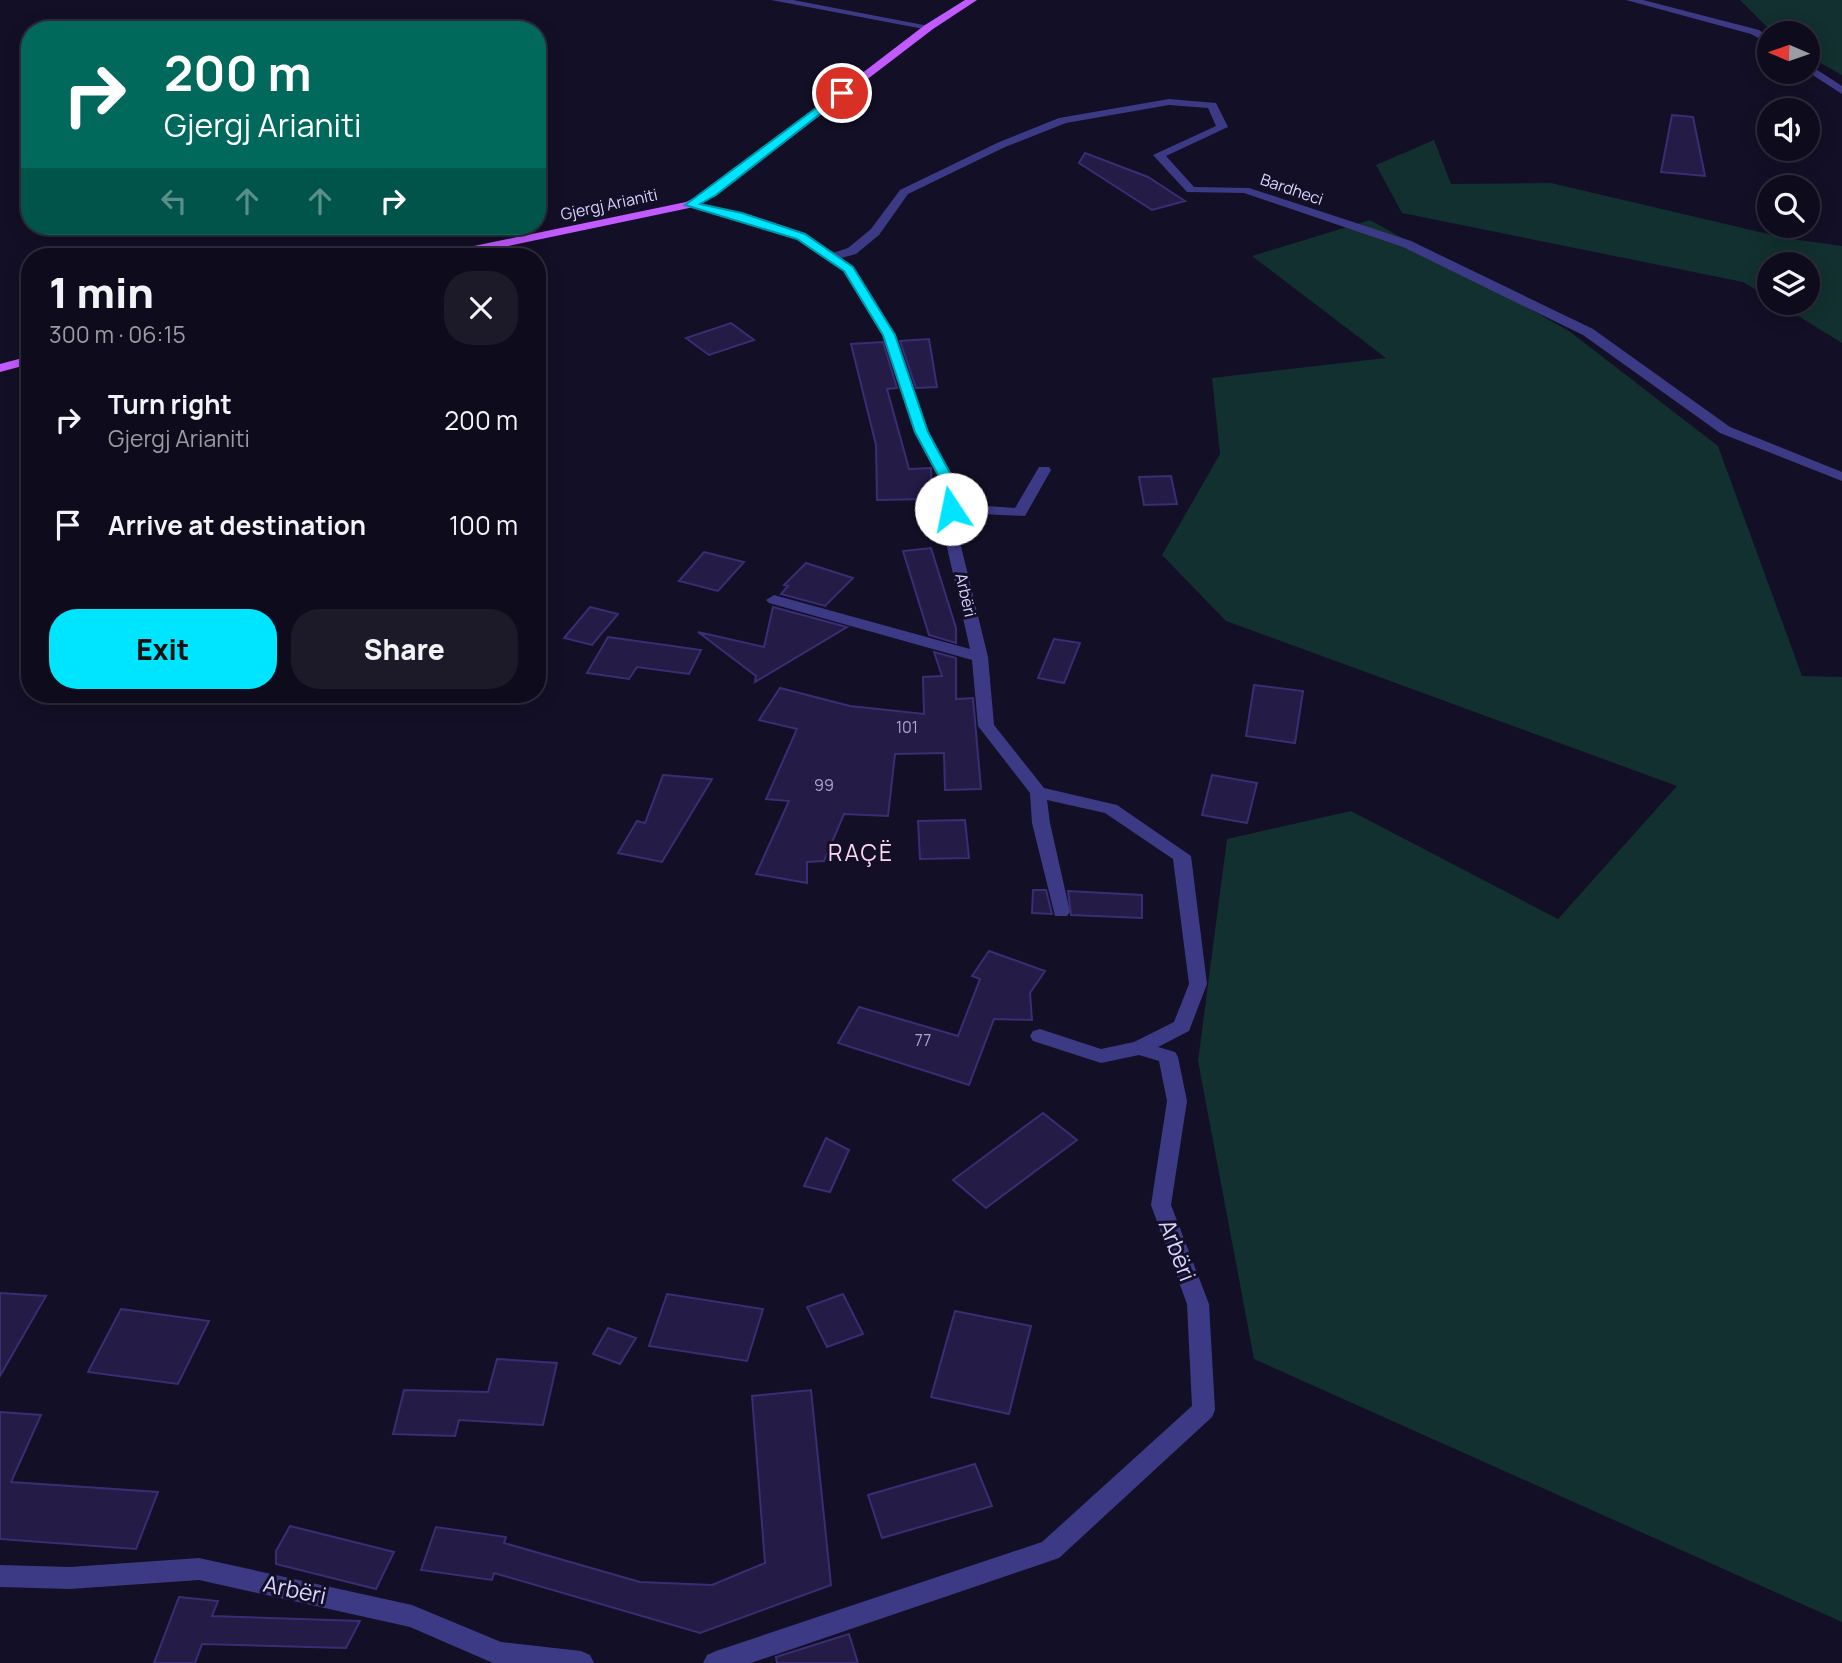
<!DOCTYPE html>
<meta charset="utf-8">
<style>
:root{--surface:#0e0b1c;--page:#1c1929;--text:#f1f3f6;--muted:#9b9ba3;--line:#2e2b3b;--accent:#00e5ff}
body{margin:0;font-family:Manrope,sans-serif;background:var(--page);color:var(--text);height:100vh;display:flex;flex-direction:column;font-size:26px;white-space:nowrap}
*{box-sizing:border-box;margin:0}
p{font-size:23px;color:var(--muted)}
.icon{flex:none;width:38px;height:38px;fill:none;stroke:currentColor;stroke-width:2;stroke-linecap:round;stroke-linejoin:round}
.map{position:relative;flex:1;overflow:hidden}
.side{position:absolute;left:21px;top:248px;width:525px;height:455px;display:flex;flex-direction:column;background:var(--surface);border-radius:28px;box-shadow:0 4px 18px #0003,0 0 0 2px var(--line)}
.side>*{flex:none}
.hud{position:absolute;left:21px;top:21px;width:525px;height:214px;border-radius:28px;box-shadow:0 4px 18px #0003,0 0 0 2px var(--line);background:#00695c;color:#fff;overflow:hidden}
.needle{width:46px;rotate:272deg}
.controls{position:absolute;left:1757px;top:21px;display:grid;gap:14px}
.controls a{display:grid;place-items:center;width:63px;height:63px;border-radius:50%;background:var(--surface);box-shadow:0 4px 18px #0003,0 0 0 2px var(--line);font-size:35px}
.pin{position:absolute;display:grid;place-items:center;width:60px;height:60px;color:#fff;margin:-30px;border:4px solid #fff;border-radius:50%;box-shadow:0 2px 7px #0007}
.me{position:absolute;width:77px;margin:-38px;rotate:349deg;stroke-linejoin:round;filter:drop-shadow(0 0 5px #0008)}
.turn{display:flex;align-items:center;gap:24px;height:147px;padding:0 28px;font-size:32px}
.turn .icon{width:91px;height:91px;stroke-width:2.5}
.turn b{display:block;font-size:49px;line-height:60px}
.lanes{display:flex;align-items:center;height:66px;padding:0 28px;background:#0003;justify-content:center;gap:35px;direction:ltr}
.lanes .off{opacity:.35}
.round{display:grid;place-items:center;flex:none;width:74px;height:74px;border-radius:28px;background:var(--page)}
.headline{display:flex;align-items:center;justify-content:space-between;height:119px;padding:0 28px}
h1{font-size:42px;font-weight:800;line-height:52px}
.button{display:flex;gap:14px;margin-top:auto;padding:14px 28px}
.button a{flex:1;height:80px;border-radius:28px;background:var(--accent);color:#111;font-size:28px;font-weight:800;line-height:80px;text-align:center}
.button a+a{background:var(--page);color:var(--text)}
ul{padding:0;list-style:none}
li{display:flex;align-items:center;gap:21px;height:105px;padding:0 28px}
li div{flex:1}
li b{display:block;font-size:26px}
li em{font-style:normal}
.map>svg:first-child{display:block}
.green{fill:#12302f}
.building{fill:#241b47;stroke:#3b2d73;stroke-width:2}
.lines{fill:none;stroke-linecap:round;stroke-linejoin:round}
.minor{fill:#3d3a85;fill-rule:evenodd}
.major{fill:#c25bff;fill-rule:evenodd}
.route{fill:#00e5ff;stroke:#0095a6;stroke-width:2}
.labels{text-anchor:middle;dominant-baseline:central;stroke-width:6;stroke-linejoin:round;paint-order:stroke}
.far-street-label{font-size:16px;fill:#d9d4ff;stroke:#130f26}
.number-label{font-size:16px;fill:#aca6d1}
.quarter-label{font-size:23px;letter-spacing:2px;fill:#ffd6f0;stroke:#130f26}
.near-street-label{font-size:23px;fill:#d9d4ff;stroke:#130f26}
</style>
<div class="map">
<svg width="1842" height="1663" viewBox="0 0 1842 1663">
<rect width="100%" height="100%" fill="#130f26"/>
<!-- green -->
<path class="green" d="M1740,0H1842V75L1808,56V33H1773Z
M1434,140L1451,184L1551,183L1785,238L1842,246V343L1777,303H1808V264H1769V298L1743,282L1402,213L1376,165Z
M1370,220L1569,331L1718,446L1802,676L1842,677V1622L1254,1359L1198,1061L1227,839L1351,811L1558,919L1677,786L1226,621L1162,555L1220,454L1212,378L1386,358L1252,256Z"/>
<!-- building -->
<path class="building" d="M1672,115L1693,117L1705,176L1661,172Z
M1085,153L1148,177L1185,201L1152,210L1079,163Z
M731,323L754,340L709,355L686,338Z
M929,339L937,387L916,388L900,341Z
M883,342L897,388L887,389L909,469L931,468L932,499L877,500L876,445L851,344Z
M1171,476L1177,504L1144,505L1139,477Z
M931,548L956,628V643L929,635L903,551Z
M704,552L744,562L718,591L679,581Z
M806,563L853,578L825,606L781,594L788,586L784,585Z
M590,607L618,614L592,645L564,638Z
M773,607L847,627L755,682L756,676L698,632L764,647Z
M608,637L701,650L689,674L637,667L629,679L587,673Z
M1054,639L1080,643L1064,683L1038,678Z
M934,652L956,658V699L973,698L981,789L945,790L944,753L895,754L888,816L844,814L824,861L807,862V883L756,874L789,801L766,799L797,729L759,720L780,688L850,706L924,714L923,677L942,676Z
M1254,685L1303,691L1295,743L1246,736Z
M663,775L712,779L662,862L618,853L637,821L645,823Z
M1212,775L1257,783L1247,823L1202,815Z
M965,820L969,858L920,859L918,821Z
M1033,890H1046L1052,914L1032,913Z
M1068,891L1142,895V918L1071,915Z
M989,951L1045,971L1030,993L1032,1020L994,1019L969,1085L838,1043L859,1007L958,1036L980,979L972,976Z
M1043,1113L1077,1140L986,1208L953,1180Z
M826,1138L849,1150L830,1192L804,1186Z
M0,1293L46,1296L0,1376Z
M667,1294L763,1309L747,1361L649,1346Z
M843,1294L863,1334L827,1347L807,1307Z
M121,1309L209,1321L178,1384L88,1372Z
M955,1311L1031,1326L1009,1414L931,1397Z
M608,1328L636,1338L620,1364L593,1354Z
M497,1359L557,1363L543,1425L459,1420L455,1436L393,1434L404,1390L488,1392Z
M811,1390L831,1585L700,1633L494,1573L492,1580L421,1570L436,1527L506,1537L504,1543L640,1582L712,1585L765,1563L752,1396Z
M0,1412L41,1415L11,1482L158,1492L136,1549L0,1539Z
M975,1464L992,1506L882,1538L868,1495Z
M290,1526L394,1552L376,1589L276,1564V1551Z
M179,1597L218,1601L212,1616L360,1621L346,1648L202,1644L195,1663H154Z
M849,1634L858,1663H777L776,1657Z"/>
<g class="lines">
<!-- minor -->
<path class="minor" d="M771,0H793L934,27L929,30Z
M1626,0H1643L1759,30L1769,37V44L1751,34Z
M1808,64L1842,86V94L1808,72Z
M1169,99L1216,103L1228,127L1166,156L1194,187L1249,188L1411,241L1593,329L1730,427L1842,472V481L1720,433L1583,335L1403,247L1244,193L1187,192L1153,155L1216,126L1208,108L1169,105L1066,123L1005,147L908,194L879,235L856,254L841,258L853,266L895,335L928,432L957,486L958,504L1015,508L1039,467H1049L1051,470L1025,516L958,513V534L988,657L994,725L1044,788L1117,805L1191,856L1207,984L1189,1031L1158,1047L1175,1052L1178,1057L1187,1101L1171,1205L1209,1304L1215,1410L1212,1417L1059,1558L751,1663H703L707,1655L716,1651L1042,1542L1192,1406L1187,1304L1151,1205L1167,1101L1159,1061L1139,1055L1101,1063L1033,1041L1030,1036L1033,1031L1040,1029L1101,1049L1134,1042L1174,1022L1189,984L1173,859L1105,813L1047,800L1050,823L1070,912L1067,916H1055L1032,823L1030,793L978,726L972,660L769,603L766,600L774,595L970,649L944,534L943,486L914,432L883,335L844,271L797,239L684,205L690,201L743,213L805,233L833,253L848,248L871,229L900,190L997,143L1059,118Z
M199,1558L412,1605L501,1642L581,1651L590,1655L594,1663H493L410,1627L199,1580L70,1589L0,1587V1565L70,1567Z"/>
<!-- major -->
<path class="major" d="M965,0H977L933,29L716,195L694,207L456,257H434L440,253L686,202L708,191L925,25Z
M30,356V364L0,372V364Z"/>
</g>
<!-- route -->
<path class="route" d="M839,91L847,93L716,195L700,204L742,213L805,234L853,267L895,335L928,432L957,486L955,511L944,509V486L915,432L883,335L844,271L797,239L685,205Z"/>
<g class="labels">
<!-- far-street labels -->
<g class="far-street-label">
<text transform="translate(1292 189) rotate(19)">Bardheci</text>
<text transform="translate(609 204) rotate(-12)">Gjergj Arianiti</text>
<text transform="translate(966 595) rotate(77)">Arbëri</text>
</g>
<!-- number labels -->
<g class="number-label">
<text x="907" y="727">101</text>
<text x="824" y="785">99</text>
<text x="923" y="1040">77</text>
</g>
<!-- quarter labels -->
<g class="quarter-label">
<text x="861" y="852">RAÇË</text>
</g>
<!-- near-street labels -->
<g class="near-street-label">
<text transform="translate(1178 1250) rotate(69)">Arbëri</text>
<text transform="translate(295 1589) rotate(12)">Arbëri</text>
</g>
</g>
</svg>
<div class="controls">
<a><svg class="needle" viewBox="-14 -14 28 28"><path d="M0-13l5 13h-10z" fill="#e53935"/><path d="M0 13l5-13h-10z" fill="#9b9ba3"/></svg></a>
<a><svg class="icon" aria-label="sound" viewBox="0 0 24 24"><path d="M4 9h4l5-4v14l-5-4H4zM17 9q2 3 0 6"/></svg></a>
<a><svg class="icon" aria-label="search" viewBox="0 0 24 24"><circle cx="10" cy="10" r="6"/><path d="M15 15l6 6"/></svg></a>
<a><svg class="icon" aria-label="layers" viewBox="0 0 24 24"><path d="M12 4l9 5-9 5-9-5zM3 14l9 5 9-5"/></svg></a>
</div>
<div class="pin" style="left:842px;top:93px;background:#d93025"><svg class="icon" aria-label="arrive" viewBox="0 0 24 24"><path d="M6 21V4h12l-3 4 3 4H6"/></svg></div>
<svg class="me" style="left:951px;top:509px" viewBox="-20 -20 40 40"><circle r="19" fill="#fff"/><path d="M0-13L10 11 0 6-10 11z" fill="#00e5ff"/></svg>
<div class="hud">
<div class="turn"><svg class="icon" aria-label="right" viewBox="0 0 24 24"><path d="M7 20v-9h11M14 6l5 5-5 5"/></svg><div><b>200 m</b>Gjergj Arianiti</div></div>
<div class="lanes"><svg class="icon off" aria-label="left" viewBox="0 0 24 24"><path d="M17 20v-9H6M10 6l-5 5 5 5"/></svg><svg class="icon off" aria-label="ahead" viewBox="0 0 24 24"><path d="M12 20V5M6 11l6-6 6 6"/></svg><svg class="icon off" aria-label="ahead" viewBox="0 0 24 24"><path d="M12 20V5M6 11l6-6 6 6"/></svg><svg class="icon" aria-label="right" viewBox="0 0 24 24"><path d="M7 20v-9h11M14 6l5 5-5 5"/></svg></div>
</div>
<section class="side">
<div class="headline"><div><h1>1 min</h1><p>300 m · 06:15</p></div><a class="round"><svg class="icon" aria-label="close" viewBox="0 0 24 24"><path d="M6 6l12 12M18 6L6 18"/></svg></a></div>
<ul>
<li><svg class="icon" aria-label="right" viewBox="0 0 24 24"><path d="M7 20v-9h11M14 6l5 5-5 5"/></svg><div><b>Turn right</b><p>Gjergj Arianiti</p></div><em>200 m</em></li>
<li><svg class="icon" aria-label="arrive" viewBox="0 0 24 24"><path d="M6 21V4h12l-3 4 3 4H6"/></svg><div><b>Arrive at destination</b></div><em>100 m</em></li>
</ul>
<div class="button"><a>Exit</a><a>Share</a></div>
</section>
</div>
